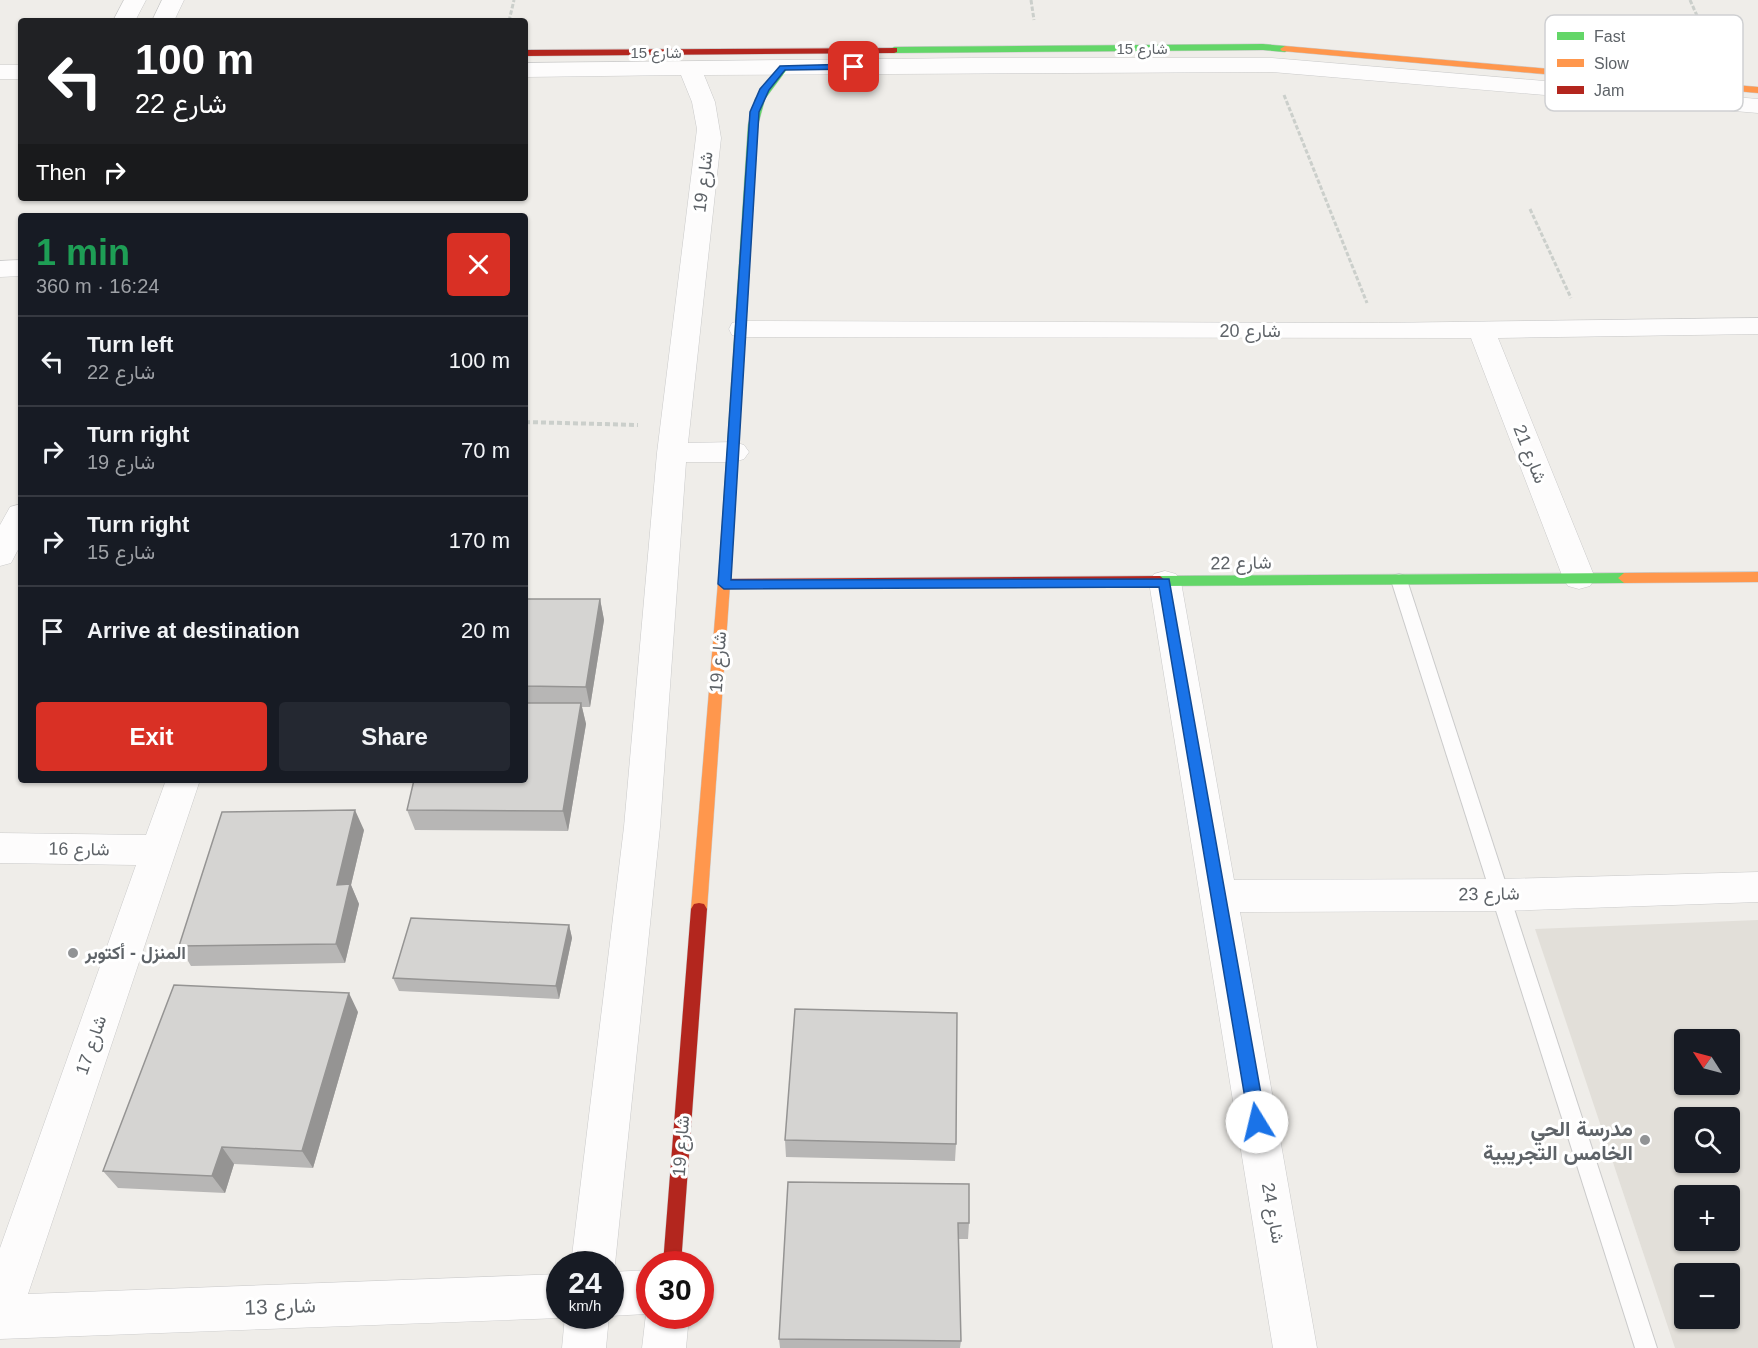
<!DOCTYPE html>
<meta charset="utf-8">
<style>
:root{--surface:#171b24;--page:#242831;--text:#f1f3f6;--muted:#9ea1a6;--line:#363941;--accent:#d93025}
body{margin:0;font-family:Helvetica,Vazirmatn,sans-serif;background:var(--page);color:var(--text);height:100vh;display:flex;flex-direction:column;font-size:22px;white-space:nowrap}
*{box-sizing:border-box;margin:0}
p{font-size:20px;color:var(--muted)}
.icon{flex:none;width:33px;height:33px;fill:none;stroke:currentColor;stroke-width:2;stroke-linecap:round;stroke-linejoin:round}
.map{position:relative;flex:1;overflow:hidden}
.sheet{position:absolute;left:18px;top:213px;width:510px;height:570px;display:flex;flex-direction:column;background:var(--surface);border-radius:6px;box-shadow:0 2px 4px #0004}
.sheet>*{flex:none}
.hud{position:absolute;left:18px;top:18px;width:510px;height:183px;border-radius:6px;box-shadow:0 2px 4px #0004;background:#202124;color:#fff;overflow:hidden}
.needle{width:39px;rotate:306deg}
.fabs{position:absolute;left:1674px;top:1029px;display:grid;gap:12px}
.fabs a{display:grid;place-items:center;width:66px;height:66px;border-radius:6px;background:var(--surface);box-shadow:0 2px 4px #0004;font-size:30px}
.speed{position:absolute;left:546px;top:1251px;display:flex;gap:12px;font-size:30px;font-weight:700;text-align:center}
.speed>*{display:grid;place-content:center;width:78px;height:78px;border-radius:50%;background:var(--surface);box-shadow:0 2px 4px #0004;line-height:1}
.speed small{font-size:15px;font-weight:400}
.speed .limit{border:9px solid #d22;background:#fff;color:#111}
.pin{position:absolute;display:grid;place-items:center;width:51px;height:51px;color:#fff;margin:-26px;border-radius:12px;box-shadow:0 3px 9px #0006}
.me{position:absolute;width:66px;margin:-33px;rotate:351deg;stroke-linejoin:round;filter:drop-shadow(0 0 4px #0008)}
.turn{display:flex;align-items:center;gap:21px;height:126px;padding:0 18px;font-size:27px}
.turn .icon{width:78px;height:78px;stroke-width:2.5}
.turn b{display:block;font-size:42px;line-height:51px}
.then{display:flex;align-items:center;height:57px;padding:0 18px;background:#0003;gap:12px;font-size:22px}
.round{display:grid;place-items:center;flex:none;width:63px;height:63px;border-radius:6px;background:var(--page)}
.head{display:flex;align-items:center;justify-content:space-between;height:102px;padding:0 18px}
h1{font-size:36px;font-weight:800;line-height:45px;color:#1e9e55}
.cta{display:flex;gap:12px;margin-top:auto;padding:12px 18px}
.cta a{flex:1;height:69px;border-radius:6px;background:var(--accent);color:#fff;font-size:24px;font-weight:800;line-height:69px;text-align:center}
.cta a+a{background:var(--page);color:var(--text)}
ul{padding:0;list-style:none}
li{display:flex;align-items:center;gap:18px;height:90px;padding:0 18px;border-top:2px solid var(--line)}
li div{flex:1}
li b{display:block;font-size:22px}
li em{font-style:normal}
.map>svg:first-child{display:block}
.education{fill:#e2dfd9;fill-rule:evenodd}
.lines{fill:none;stroke-linecap:round;stroke-linejoin:round}
.lane-casing{stroke:#cacaca;stroke-width:2}
.street-casing{stroke:#cacaca;stroke-width:1}
.fast-casing{stroke:#cbcbcb;stroke-width:1}
.slow-casing{stroke:#cbcbcb;stroke-width:1}
.jam-casing{stroke:#cbcbcb;stroke-width:1}
.path-far1{stroke:#cbcfcb;stroke-width:3;stroke-dasharray:4.5 2;stroke-linecap:butt}
.path{stroke:#cbcfcb;stroke-width:4;stroke-dasharray:5 3;stroke-linecap:butt}
.lane{fill:#fdfcfc;fill-rule:evenodd}
.street{fill:#fdfcfc;fill-rule:evenodd}
.fast{fill:#63d668;fill-rule:evenodd}
.slow{fill:#ff974d;fill-rule:evenodd}
.jam{fill:#b3261e;fill-rule:evenodd}
.wall{fill:#b7b6b5}
.shaded-wall{fill:#959493}
.building{fill:#d5d4d2;stroke:#959493;stroke-width:1.5}
.route{fill:#1a73e8;stroke:#114b97;stroke-width:1.5}
.poi-dot{fill:#919395;stroke:#fff;stroke-width:2}
.labels{text-anchor:middle;dominant-baseline:central;stroke-width:6;stroke-linejoin:round;paint-order:stroke}
.far-street-label{font-size:15px;fill:#5e6368;stroke:#fff}
.street-label{font-size:18px;fill:#5e6368;stroke:#fff}
.poi-label{font-size:18px;font-weight:bold;fill:#5e6368;stroke:#fff;text-anchor:start}
.near-poi-label{font-size:21px;font-weight:bold;fill:#5e6368;stroke:#fff;text-anchor:end}
.near-street-label{font-size:21px;fill:#5e6368;stroke:#fff}
.key{fill:#fff;stroke:#cfd0d2;stroke-width:1.5}
.key-label{font-size:16px;fill:#5e6368}
</style>
<div class="map">
<svg width="1758" height="1348" viewBox="0 0 1758 1348">
<rect width="100%" height="100%" fill="#efede9"/>
<!-- education -->
<path class="education" d="M1758,920V1348H1675L1535,929ZM1684,1040H1730V1084H1684ZM1684,1118H1730V1162H1684ZM1684,1196H1730V1240H1684ZM1684,1274H1730V1318H1684Z"/>
<g class="lines">
<defs>
<path id="lane" d="M1399,574L1405,576L1407,580L1657,1348H1635L1391,580L1393,576Z"/>
<path id="street" d="M124,0H146L135,21H113Z
M162,0H184L174,21H152Z
M972,58H1272L1758,99V113L1272,72L704,75L715,102L721,138L688,443L734,442L744,445L749,452L744,459L734,462H686L660,827L615,1264L611,1272L650,1270V1316H689L686,1348H642L646,1314L610,1316H609L606,1348H562L565,1316L560,1318L0,1339V1248L136,865L0,863V833L146,835L166,780H200L28,1294L560,1274V1316H610V1264H571L624,827L657,453L697,129L692,102L681,75L525,77V63Z
M0,65H21V79H0Z
M21,260V276L0,277V261Z
M1758,318V334L1498,338L1595,578L1590,586L1579,589L1568,586L1563,578L1471,338L742,337L732,335L729,329L732,323L742,321L1378,323Z
M21,504V544L11,563L0,566V525L10,507Z
M1165,571L1176,574L1181,582L1234,880L1502,879L1758,872V902L1502,911L1240,912L1317,1348H1273L1149,582L1154,574Z"/>
<path id="fast" d="M1263,44L1285,46L1290,49L1285,52L1263,50L894,53L889,50L894,47Z
M780,66L788,68L765,99L758,125L731,570L725,575L719,570L748,125L755,99Z
M1624,573L1630,578L1624,583L1160,586L1154,581L1160,576Z"/>
<path id="slow" d="M1285,46L1758,87V93L1282,51L1280,49Z
M725,565L731,570L707,909L704,914L699,915L694,914L691,909L719,570Z
M1758,572V582L1624,583L1618,578L1624,573Z"/>
<path id="jam" d="M897,48V52L894,53L525,56V50Z
M1160,576L1166,581L1160,586L724,589L718,584L724,579Z
M699,903L704,904L707,909L681,1264H663L691,909L694,904Z"/>
</defs>
<!-- lane casing -->
<use href="#lane" class="lane-casing"/>
<!-- street casing -->
<use href="#street" class="street-casing"/>
<!-- fast casing -->
<use href="#fast" class="fast-casing"/>
<!-- slow casing -->
<use href="#slow" class="slow-casing"/>
<!-- jam casing -->
<use href="#jam" class="jam-casing"/>
<!-- path-far1 -->
<path class="path-far1" d="M1031,0L1034,20
M1690,0L1716,58
M509,21L514,0
M1284,95L1367,303
M1530,209L1571,298"/>
<!-- path -->
<path class="path" d="M525,422L638,425"/>
<!-- lane -->
<use href="#lane" class="lane"/>
<!-- street -->
<use href="#street" class="street"/>
<!-- fast -->
<use href="#fast" class="fast"/>
<!-- slow -->
<use href="#slow" class="slow"/>
<!-- jam -->
<use href="#jam" class="jam"/>
</g>
<!-- wall -->
<path class="wall" d="M525,599H600L604,620L590,707H582L586,724L568,831L415,830L407,810L525,780Z
M364,830L351,885L359,904L345,963L191,966L179,946Z
M569,925L572,938L559,999L399,991L393,978Z
M358,1012L313,1168L234,1164L225,1193L118,1188L103,1171Z
M785,1140L956,1144L955,1161L786,1157Z
M788,1182L969,1223L968,1239H959L961,1341L960,1348H780L779,1339Z"/>
<!-- shaded-wall -->
<path class="shaded-wall" d="M600,599L604,620L590,707L586,687Z
M581,703L586,724L568,831L563,811Z
M355,810L364,830L351,885L359,904L345,963L336,944L337,885Z
M569,925L572,938L559,999L556,986Z
M349,993L358,1012L313,1168L302,1151Z
M222,1147L234,1164L225,1193L212,1176Z"/>
<!-- building -->
<path class="building" d="M525,599H600L586,687L525,686Z
M525,703H581L563,811L407,810L414,780H525Z
M355,810L337,885L350,884L336,944L179,946L222,812Z
M411,918L569,925L556,986L393,978Z
M174,985L349,993L302,1151L222,1147L212,1176L103,1171Z
M795,1009L957,1013L956,1144L785,1140Z
M788,1182L969,1184V1223H958L961,1341L779,1339Z"/>
<!-- route -->
<path class="route" d="M854,64L858,67L857,69L785,70L769,90L759,112L731,580L1169,579L1266,1122L1263,1128L1257,1130L1251,1128L1249,1122L1159,587L724,589L718,584L750,112L760,89L780,66Z"/>
<!-- markers -->
<g class="poi-dot">
<circle cx="73" cy="953" r="6"/>
<circle cx="1645" cy="1140" r="6"/>
</g>
<g class="labels">
<!-- far-street labels -->
<g class="far-street-label">
<text x="1142" y="48">شارع 15</text>
<text x="656" y="52">شارع 15</text>
</g>
<!-- street labels -->
<g class="street-label">
<text transform="translate(703 182) rotate(-83)">شارع 19</text>
<text x="1250" y="331">شارع 20</text>
<text transform="translate(1530 454) rotate(68)">شارع 21</text>
<text transform="translate(1241 563) rotate(-1)">شارع 22</text>
<text transform="translate(718 662) rotate(-86)">شارع 19</text>
<text transform="translate(79 849) rotate(1)">شارع 16</text>
<text transform="translate(1489 894) rotate(-1)">شارع 23</text>
<text transform="translate(91 1045) rotate(-71)">شارع 17</text>
<text transform="translate(681 1146) rotate(-86)">شارع 19</text>
<text transform="translate(1273 1213) rotate(80)">شارع 24</text>
</g>
<!-- poi labels -->
<g class="poi-label">
<text x="85" y="953">المنزل - أكتوبر</text>
</g>
<!-- near-poi labels -->
<g class="near-poi-label">
<text x="1633" y="1128">مدرسة الحي<tspan x="1633" dy="24">الخامس التجريبية</tspan></text>
</g>
<!-- near-street labels -->
<g class="near-street-label">
<text transform="translate(280 1306) rotate(-2)">شارع 13</text>
</g>
</g>
<!-- legend -->
<rect x="1545" y="15" width="198" height="96" rx="9" class="key"/>
<rect x="1557" y="32" width="27" height="8" fill="#63d668"/>
<rect x="1557" y="59" width="27" height="8" fill="#ff974d"/>
<rect x="1557" y="86" width="27" height="8" fill="#b3261e"/>
<g class="key-label">
<text x="1594" y="42">Fast</text>
<text x="1594" y="69">Slow</text>
<text x="1594" y="96">Jam</text>
</g>
</svg>
<div class="fabs">
<a><svg class="needle" viewBox="-14 -14 28 28"><path d="M0-13l5 13h-10z" fill="#e53935"/><path d="M0 13l5-13h-10z" fill="#9ea1a6"/></svg></a>
<a><svg class="icon" aria-label="search" viewBox="0 0 24 24"><circle cx="10" cy="10" r="6"/><path d="M15 15l6 6"/></svg></a>
<a>+</a>
<a>−</a>
</div>
<div class="speed"><div>24<small>km/h</small></div><div class="limit">30</div></div>
<div class="pin" style="left:854px;top:67px;background:#d93025"><svg class="icon" aria-label="arrive" viewBox="0 0 24 24"><path d="M6 21V4h12l-3 4 3 4H6"/></svg></div>
<svg class="me" style="left:1257px;top:1122px" viewBox="-20 -20 40 40"><circle r="19" fill="#fff"/><path d="M0-13L10 11 0 6-10 11z" fill="#1a73e8"/></svg>
<div class="hud">
<div class="turn"><svg class="icon" aria-label="left" viewBox="0 0 24 24"><path d="M17 20v-9H6M10 6l-5 5 5 5"/></svg><div><b>100 m</b>شارع 22</div></div>
<div class="then">Then<svg class="icon" aria-label="right" viewBox="0 0 24 24"><path d="M7 20v-9h11M14 6l5 5-5 5"/></svg></div>
</div>
<section class="sheet">
<div class="head"><div><h1>1 min</h1><p>360 m · 16:24</p></div><a class="round" style="background:#d93025;color:#fff"><svg class="icon" aria-label="close" viewBox="0 0 24 24"><path d="M6 6l12 12M18 6L6 18"/></svg></a></div>
<ul>
<li><svg class="icon" aria-label="left" viewBox="0 0 24 24"><path d="M17 20v-9H6M10 6l-5 5 5 5"/></svg><div><b>Turn left</b><p>شارع 22</p></div><em>100 m</em></li>
<li><svg class="icon" aria-label="right" viewBox="0 0 24 24"><path d="M7 20v-9h11M14 6l5 5-5 5"/></svg><div><b>Turn right</b><p>شارع 19</p></div><em>70 m</em></li>
<li><svg class="icon" aria-label="right" viewBox="0 0 24 24"><path d="M7 20v-9h11M14 6l5 5-5 5"/></svg><div><b>Turn right</b><p>شارع 15</p></div><em>170 m</em></li>
<li><svg class="icon" aria-label="arrive" viewBox="0 0 24 24"><path d="M6 21V4h12l-3 4 3 4H6"/></svg><div><b>Arrive at destination</b></div><em>20 m</em></li>
</ul>
<div class="cta"><a>Exit</a><a>Share</a></div>
</section>
</div>
